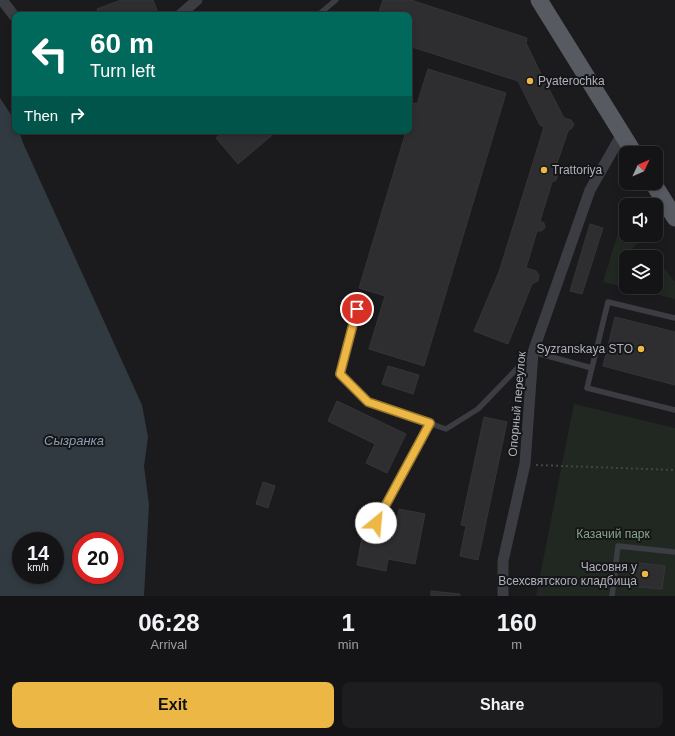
<!DOCTYPE html>
<meta charset="utf-8">
<style>
:root{--surface:#141416;--page:#1d1d1f;--text:#f1f3f6;--muted:#9d9ea1;--line:#333335;--accent:#ecb744}
body{margin:0;font-family:Helvetica,sans-serif;background:var(--page);color:var(--text);height:100vh;display:flex;flex-direction:column;font-size:15px;white-space:nowrap}
*{box-sizing:border-box;margin:0}
p{font-size:13px;color:var(--muted)}
.icon{flex:none;width:22px;height:22px;fill:none;stroke:currentColor;stroke-width:2;stroke-linecap:round;stroke-linejoin:round}
.map{position:relative;height:596px;overflow:hidden}
.sheet{display:flex;flex-direction:column;background:var(--surface);flex:1}
.sheet>*{flex:none}
.hud{position:absolute;left:12px;top:12px;width:400px;height:122px;border-radius:8px;box-shadow:0 2px 6px #0003,0 0 0 1px var(--line);background:#00695c;color:#fff;overflow:hidden}
.needle{width:26px;rotate:46deg}
.controls{position:absolute;left:619px;top:146px;display:grid;gap:8px}
.controls a{display:grid;place-items:center;width:44px;height:44px;border-radius:8px;background:var(--surface);box-shadow:0 2px 6px #0003,0 0 0 1px var(--line);font-size:20px}
.speed{position:absolute;left:12px;top:532px;display:flex;gap:8px;font-size:20px;font-weight:700;text-align:center}
.speed>*{display:grid;place-content:center;width:52px;height:52px;border-radius:50%;background:var(--surface);box-shadow:0 2px 6px #0003,0 0 0 1px var(--line);line-height:1}
.speed small{font-size:10px;font-weight:400}
.speed .limit{border:6px solid #d22;background:#fff;color:#111}
.pin{position:absolute;display:grid;place-items:center;width:34px;height:34px;color:#fff;margin:-17px;border:2px solid #fff;border-radius:50%;box-shadow:0 1px 4px #0007}
.me{position:absolute;width:44px;margin:-22px;rotate:28deg;stroke-linejoin:round;filter:drop-shadow(0 0 3px #0008)}
.turn{display:flex;align-items:center;gap:14px;height:84px;padding:0 12px;font-size:18px}
.turn .icon{width:52px;height:52px;stroke-width:2.5}
.turn b{display:block;font-size:28px;line-height:34px}
.then{display:flex;align-items:center;height:38px;padding:0 12px;background:#0003;gap:8px;font-size:15px}
.eta{display:flex;justify-content:space-evenly;align-items:center;height:68px;text-align:center}
.eta b{font-size:24px;font-weight:800;line-height:28px}
.button{display:flex;gap:8px;margin-top:auto;padding:8px 12px}
.button a{flex:1;height:46px;border-radius:8px;background:var(--accent);color:#111;font-size:16px;font-weight:800;line-height:46px;text-align:center}
.button a+a{background:var(--page);color:var(--text)}
.map>svg:first-child{display:block}
.green{fill:#212822}
.water{fill:#313a41;fill-rule:evenodd}
.building{fill:#2e2e31;stroke:#353539}
.lines{fill:none;stroke-linecap:round;stroke-linejoin:round}
.path{stroke:#424449;stroke-width:2;stroke-dasharray:2 3;stroke-linecap:butt}
.service{stroke:#3c3d42;stroke-width:5.5}
.minor{stroke:#3c3d42;stroke-width:11}
.primary{stroke:#585a61;stroke-width:17}
.route-casing{stroke:#99772c;stroke-width:10}
.route{stroke:#ecb744;stroke-width:7}
.poi-dot{fill:#ecb744;stroke:#161618;stroke-width:1.5}
.labels{text-anchor:middle;dominant-baseline:central;stroke-width:4;stroke-linejoin:round;paint-order:stroke}
.poi-label{font-size:12px;fill:#aeb2bc;stroke:#161618;text-anchor:start}
.street-label{font-size:12px;fill:#aeb2bc;stroke:#161618}
.park-label{font-size:12px;fill:#86a689;stroke:#161618}
.water-label{font-size:13px;font-style:italic;fill:#879fb5;stroke:#161618}
</style>
<div class="map">
<svg width="675" height="596" viewBox="0 0 675 596">
<rect width="100%" height="100%" fill="#1b1b1d"/>
<!-- green -->
<path class="green" d="M623,216L626,221V235H636L640,241L625,255L627,257L626,287H656V265L659,262L675,282V299L603,282Z
M574,404L675,428V596H536Z"/>
<!-- water -->
<path class="water" d="M0,98L15,121V131H19L23,143L142,405L148,437L144,466L149,505L144,596H0ZM21,541H55V575H21ZM81,541H115V575H81Z"/>
<!-- building -->
<path class="building" d="M121,0H153L159,15H99L97,9Z
M383,0H411L527,38L526,43L542,76L547,77L550,82L548,87L564,118L571,120L574,124L572,128L568,131L554,172L558,175L556,180L552,182L540,221L544,223L545,228L541,231H537L526,268L536,271L539,275L538,281L532,284L508,344L474,331L499,272L544,127L540,125L518,81L409,46V15H378Z
M428,69L506,93L424,366L369,349L385,296L359,288L405,135L390,131H409V102L417,104Z
M224,131H277L238,164L216,138Z
M590,224L603,228L582,294L570,291Z
M639,249L646,257H629Z
M615,317L675,332V385L603,366Z
M388,366L419,375L413,394L382,384Z
M337,401L406,434L387,473L366,463L375,444L328,421Z
M484,417L507,422L478,560L460,556L466,526L461,525Z
M263,482L275,486L268,508L256,504Z
M399,509L425,514L415,564L388,559L386,571L357,565L363,532L393,538Z
M631,562L665,566L662,589L629,586Z
M431,591L460,594V596H431Z"/>
<g class="lines">
<!-- path -->
<path class="path" d="M536,465L675,470"/>
<!-- service -->
<path class="service" d="M318,15L336,0
M357,309L340,374L368,402L446,429L478,409L533,352L592,368
M675,318L608,302L587,388L675,410
M376,523L430,423
M612,596L618,546L675,552"/>
<!-- minor -->
<path class="minor" d="M2,0L15,17
M180,15L197,0
M503,596V561L525,464L533,352L590,190L622,134"/>
<!-- primary -->
<path class="primary" d="M539,0L634,153
M653,183L675,218"/>
</g>
<g class="lines">
<defs>
<path id="route" d="M357,309L340,374L368,402L430,423L376,523"/>
</defs>
<!-- route casing -->
<use href="#route" class="route-casing"/>
<!-- route -->
<use href="#route" class="route"/>
</g>
<!-- markers -->
<g class="poi-dot">
<circle cx="530" cy="81" r="4"/>
<circle cx="544" cy="170" r="4"/>
<circle cx="641" cy="349" r="4"/>
<circle cx="645" cy="574" r="4"/>
</g>
<g class="labels">
<!-- poi labels -->
<g class="poi-label">
<text x="538" y="81">Pyaterochka</text>
<text x="552" y="170">Trattoriya</text>
<text x="633" y="349" text-anchor="end">Syzranskaya STO</text>
<text x="637" y="567" text-anchor="end">Часовня у<tspan x="637" dy="14">Всехсвятского кладбища</tspan></text>
</g>
<!-- street labels -->
<g class="street-label">
<text transform="translate(517 404) rotate(-85)">Опорный переулок</text>
</g>
<!-- park labels -->
<g class="park-label">
<text x="613" y="534">Казачий парк</text>
</g>
<!-- water labels -->
<g class="water-label">
<text x="74" y="440">Сызранка</text>
</g>
</g>
</svg>
<div class="controls">
<a><svg class="needle" viewBox="-14 -14 28 28"><path d="M0-13l5 13h-10z" fill="#e53935"/><path d="M0 13l5-13h-10z" fill="#9d9ea1"/></svg></a>
<a><svg class="icon" aria-label="sound" viewBox="0 0 24 24"><path d="M4 9h4l5-4v14l-5-4H4zM17 9q2 3 0 6"/></svg></a>
<a><svg class="icon" aria-label="layers" viewBox="0 0 24 24"><path d="M12 4l9 5-9 5-9-5zM3 14l9 5 9-5"/></svg></a>
</div>
<div class="speed"><div>14<small>km/h</small></div><div class="limit">20</div></div>
<div class="pin" style="left:357px;top:309px;background:#d93025"><svg class="icon" aria-label="arrive" viewBox="0 0 24 24"><path d="M6 21V4h12l-3 4 3 4H6"/></svg></div>
<svg class="me" style="left:376px;top:523px" viewBox="-20 -20 40 40"><circle r="19" fill="#fff"/><path d="M0-13L10 11 0 6-10 11z" fill="#ecb744"/></svg>
<div class="hud">
<div class="turn"><svg class="icon" aria-label="left" viewBox="0 0 24 24"><path d="M17 20v-9H6M10 6l-5 5 5 5"/></svg><div><b>60 m</b>Turn left</div></div>
<div class="then">Then<svg class="icon" aria-label="right" viewBox="0 0 24 24"><path d="M7 20v-9h11M14 6l5 5-5 5"/></svg></div>
</div>
</div>
<section class="sheet">
<div class="eta">
<div><b>06:28</b><p>Arrival</p></div>
<div><b>1</b><p>min</p></div>
<div><b>160</b><p>m</p></div>
</div>
<div class="button"><a>Exit</a><a>Share</a></div>
</section>
